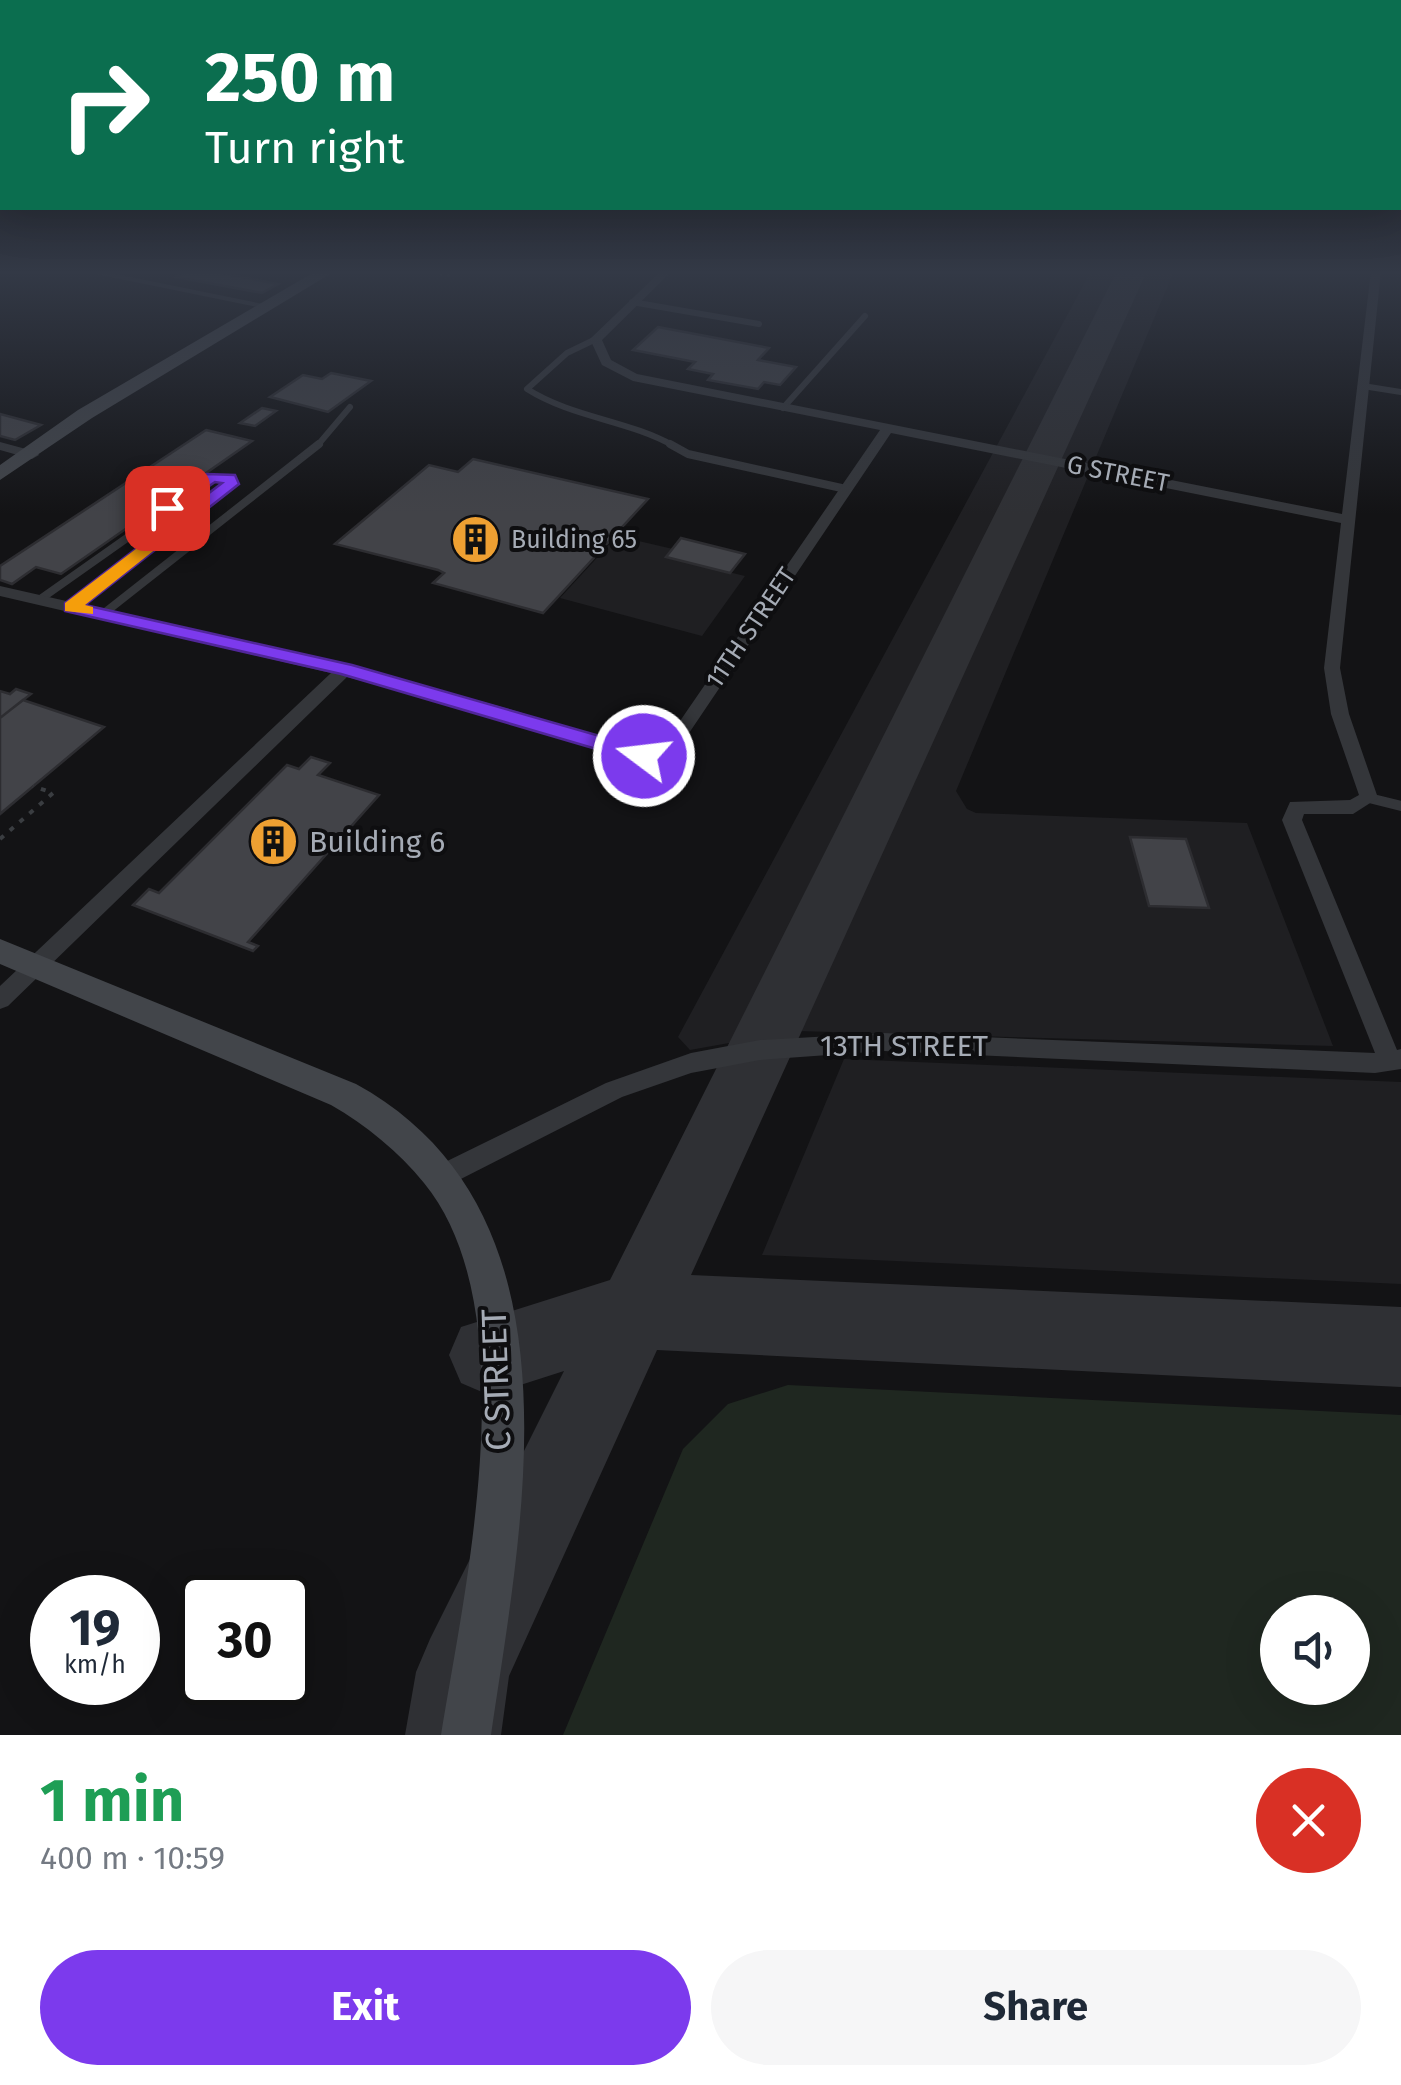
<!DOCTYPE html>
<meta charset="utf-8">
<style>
:root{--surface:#fff;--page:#f6f6f7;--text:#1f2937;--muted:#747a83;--accent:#7c3aed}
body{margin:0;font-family:"Fira Sans",sans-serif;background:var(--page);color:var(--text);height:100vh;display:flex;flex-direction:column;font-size:38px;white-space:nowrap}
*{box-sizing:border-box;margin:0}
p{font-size:32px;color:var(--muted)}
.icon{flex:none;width:55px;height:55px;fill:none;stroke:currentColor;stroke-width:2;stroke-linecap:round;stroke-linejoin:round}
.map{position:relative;height:1735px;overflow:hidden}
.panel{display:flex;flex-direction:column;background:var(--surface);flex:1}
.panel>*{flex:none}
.top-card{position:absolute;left:0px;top:0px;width:1402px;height:210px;box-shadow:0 10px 40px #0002;background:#0b6e4f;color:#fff;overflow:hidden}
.buttons{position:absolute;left:1260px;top:1595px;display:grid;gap:20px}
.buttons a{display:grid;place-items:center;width:110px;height:110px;border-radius:50%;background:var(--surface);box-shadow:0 10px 40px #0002;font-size:50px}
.speed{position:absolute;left:30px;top:1575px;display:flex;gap:20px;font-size:50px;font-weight:700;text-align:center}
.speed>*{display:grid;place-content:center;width:130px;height:130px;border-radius:50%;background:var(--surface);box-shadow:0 10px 40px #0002;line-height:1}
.speed small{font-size:25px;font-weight:400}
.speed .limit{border:5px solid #111;border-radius:15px;background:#fff;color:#111}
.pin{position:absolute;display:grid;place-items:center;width:85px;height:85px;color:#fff;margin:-42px;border-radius:20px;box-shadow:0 5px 15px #0006}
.me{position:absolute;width:110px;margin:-55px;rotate:285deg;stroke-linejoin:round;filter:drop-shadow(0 0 8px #0008)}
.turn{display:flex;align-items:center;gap:35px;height:210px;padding:0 40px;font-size:45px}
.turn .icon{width:130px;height:130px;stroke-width:2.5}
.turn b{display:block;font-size:70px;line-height:85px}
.round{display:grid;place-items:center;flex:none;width:105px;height:105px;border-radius:52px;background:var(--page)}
.headline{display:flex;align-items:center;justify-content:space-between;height:170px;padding:0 40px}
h1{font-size:60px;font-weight:700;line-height:75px;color:#1e9e55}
.button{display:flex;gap:20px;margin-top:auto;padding:20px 40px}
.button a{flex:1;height:115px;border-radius:60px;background:var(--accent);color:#fff;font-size:40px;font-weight:700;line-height:115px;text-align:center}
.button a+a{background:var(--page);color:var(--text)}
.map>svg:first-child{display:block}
.built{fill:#1f1f22;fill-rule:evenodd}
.green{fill:#1f2720;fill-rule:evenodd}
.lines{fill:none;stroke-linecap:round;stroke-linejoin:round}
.taxiway{fill:#2f3034;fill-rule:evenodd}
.building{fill:#424348;stroke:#2d2d31;stroke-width:2.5}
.path-far1{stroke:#3a3d41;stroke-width:2.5;stroke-dasharray:2.5 5;stroke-linecap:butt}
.path{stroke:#3a3d41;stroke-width:4;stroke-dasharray:5 8;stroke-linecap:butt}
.lane-far2{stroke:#34363a;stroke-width:6}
.lane-far1{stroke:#34363a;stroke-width:8}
.lane{stroke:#34363a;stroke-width:10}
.street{fill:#34363a;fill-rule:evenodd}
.secondary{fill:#42454a;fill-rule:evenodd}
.route{fill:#7c3aed;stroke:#51269a;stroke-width:2.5}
.slow{fill:#f59e0b}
.labels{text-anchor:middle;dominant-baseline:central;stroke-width:8;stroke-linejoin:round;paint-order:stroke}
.far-street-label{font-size:25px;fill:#a5abb5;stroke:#0e0e10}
.far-poi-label{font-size:25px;fill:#a5abb5;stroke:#0e0e10;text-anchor:start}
.poi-label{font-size:30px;fill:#a5abb5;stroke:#0e0e10;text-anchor:start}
.street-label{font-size:30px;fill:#a5abb5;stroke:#0e0e10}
.near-street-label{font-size:35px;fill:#a5abb5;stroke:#0e0e10}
</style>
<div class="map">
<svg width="1401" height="1735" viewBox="0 0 1401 1735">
<rect width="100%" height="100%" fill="#131315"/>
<!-- built -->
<path class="built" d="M1091,271H1174L956,791L967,809L976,813L1247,823L1333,1046L797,1031L690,1050L678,1037ZM1130,837L1186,839L1208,908L1149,906Z
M617,536L673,549L667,557L745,576L702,636L560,598Z
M844,1059L1401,1082V1284L762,1255Z"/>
<!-- green -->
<path class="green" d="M788,1385L1401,1415V1735H563L683,1449L728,1404ZM1278,1612H1352V1688H1278Z"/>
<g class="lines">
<!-- taxiway -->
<path class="taxiway" d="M1117,271H1147L691,1275L1401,1307V1387L657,1350L509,1676L501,1735H405L416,1672L430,1639L564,1371L489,1395L461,1383L449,1355L461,1327L610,1280Z"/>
</g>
<!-- building -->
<path class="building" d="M188,271H210L278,284L262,293L176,277Z
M658,327L769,348L758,360L796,367L780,385L764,382L758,389L708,380L713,374L688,369L695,362L633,350Z
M331,373L371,381L328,412L270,397L303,375L322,379Z
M262,408L276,411L255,426L240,423Z
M0,414L41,425L15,440L0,436Z
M206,430L252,441L61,574L36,567L12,584L0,580V566Z
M473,459L648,499L543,613L433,583L444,573L438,570L335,544L429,465L458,472Z
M681,538L745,554L730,573L666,557Z
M16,689L31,694L0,718V691L10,694Z
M23,700L104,727L0,814V718Z
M311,757L330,763L318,775L379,795L248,942L258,946L253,951L133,905L149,889L159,893L287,765L299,769Z
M1130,837L1186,839L1209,908L1149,906Z"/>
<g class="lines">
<!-- path-far1 -->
<path class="path-far1" d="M425,271L451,276"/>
<!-- path -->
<path class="path" d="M0,839L53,793L33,786"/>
<!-- lane-far2 -->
<path class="lane-far2" d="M632,302L759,324
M596,339L567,353L527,389C573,418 628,420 674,446
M1363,386L1401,392
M783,408L865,316
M317,446L350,407"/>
<!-- lane-far1 -->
<path class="lane-far1" d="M670,444L688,454L846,489
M39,600L212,478L229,479L231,484L71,607
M103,614L319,444"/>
<!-- lane -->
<path class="lane" d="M1369,798L1401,806"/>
<!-- street -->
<path class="street" d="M81,271H101L273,306L267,309Z
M661,271H672L602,340L611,360L637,374L1342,514L1371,271H1381L1340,668L1349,714L1378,798L1353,814H1304L1302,820L1397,1050L1401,1049V1069L1375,1073L884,1051L760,1060L691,1073L622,1097L453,1183L444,1186L435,1183L432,1175L435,1167L606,1083L691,1053L760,1040L884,1033L1375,1053L1282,820L1290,802L1350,800L1359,795L1331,714L1324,668L1341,523L891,433L681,745L660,756H619L504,719L347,677L8,1006L0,1009V986L331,673L0,596V586L345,664L516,711L619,744H656L669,737L880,430L633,381L602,365L590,339Z
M0,442L37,452L39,455L32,459L0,450Z"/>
<!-- secondary -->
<path class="secondary" d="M316,271H335L92,418L0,480V465L78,410Z
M0,939L356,1084C589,1212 522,1520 491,1735H441C465,1587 528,1310 424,1183C399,1152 366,1125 331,1105L0,964Z"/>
</g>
<!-- sky -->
<linearGradient id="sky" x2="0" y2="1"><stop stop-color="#0a0a0c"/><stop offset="0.53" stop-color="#333946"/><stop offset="1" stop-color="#333946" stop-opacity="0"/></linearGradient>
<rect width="1401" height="514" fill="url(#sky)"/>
<!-- route -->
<path class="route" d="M206,474L235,475L239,484L85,605L352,665L652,751V761H637L341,674L65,611V603L222,483L215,482L173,511H161V504Z"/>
<!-- slow -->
<path class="slow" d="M191,507L205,510L85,605L93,607V614L65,611V603Z"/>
<!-- icons -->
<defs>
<symbol id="building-disc" viewBox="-11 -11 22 22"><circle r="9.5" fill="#eea032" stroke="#0e0e10"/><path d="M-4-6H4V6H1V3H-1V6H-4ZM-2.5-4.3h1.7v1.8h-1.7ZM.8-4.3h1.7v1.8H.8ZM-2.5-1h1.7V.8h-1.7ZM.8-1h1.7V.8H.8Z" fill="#111"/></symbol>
</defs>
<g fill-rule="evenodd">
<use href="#building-disc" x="448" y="512" width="55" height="55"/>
<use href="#building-disc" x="246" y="814" width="55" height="55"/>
</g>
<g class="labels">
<!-- far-street labels -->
<g class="far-street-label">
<text transform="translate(1118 474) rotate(11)">G STREET</text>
<text transform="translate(751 628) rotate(-56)">11TH STREET</text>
</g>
<!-- far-poi labels -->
<g class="far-poi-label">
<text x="511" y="540">Building 65</text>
</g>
<!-- poi labels -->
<g class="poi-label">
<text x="309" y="842">Building 6</text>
</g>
<!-- street labels -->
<g class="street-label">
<text x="904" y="1046">13TH STREET</text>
</g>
<!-- near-street labels -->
<g class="near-street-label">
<text transform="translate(496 1380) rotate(-92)">C STREET</text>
</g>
</g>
</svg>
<div class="buttons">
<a><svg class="icon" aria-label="sound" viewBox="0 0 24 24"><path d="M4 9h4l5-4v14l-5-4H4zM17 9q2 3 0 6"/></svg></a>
</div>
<div class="speed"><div>19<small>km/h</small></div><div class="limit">30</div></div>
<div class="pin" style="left:167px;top:508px;background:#d93025"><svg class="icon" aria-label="arrive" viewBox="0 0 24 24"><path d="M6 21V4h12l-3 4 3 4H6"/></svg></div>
<svg class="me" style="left:644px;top:756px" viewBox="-20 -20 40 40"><circle r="17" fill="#7c3aed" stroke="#fff" stroke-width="3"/><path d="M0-11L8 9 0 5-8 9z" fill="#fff"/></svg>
<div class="top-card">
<div class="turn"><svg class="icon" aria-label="right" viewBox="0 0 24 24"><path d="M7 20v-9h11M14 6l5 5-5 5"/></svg><div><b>250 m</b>Turn right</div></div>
</div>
</div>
<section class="panel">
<div class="headline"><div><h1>1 min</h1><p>400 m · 10:59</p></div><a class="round" style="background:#d93025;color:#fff"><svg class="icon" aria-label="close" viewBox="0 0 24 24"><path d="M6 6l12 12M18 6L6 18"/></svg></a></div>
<div class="button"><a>Exit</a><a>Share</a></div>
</section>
